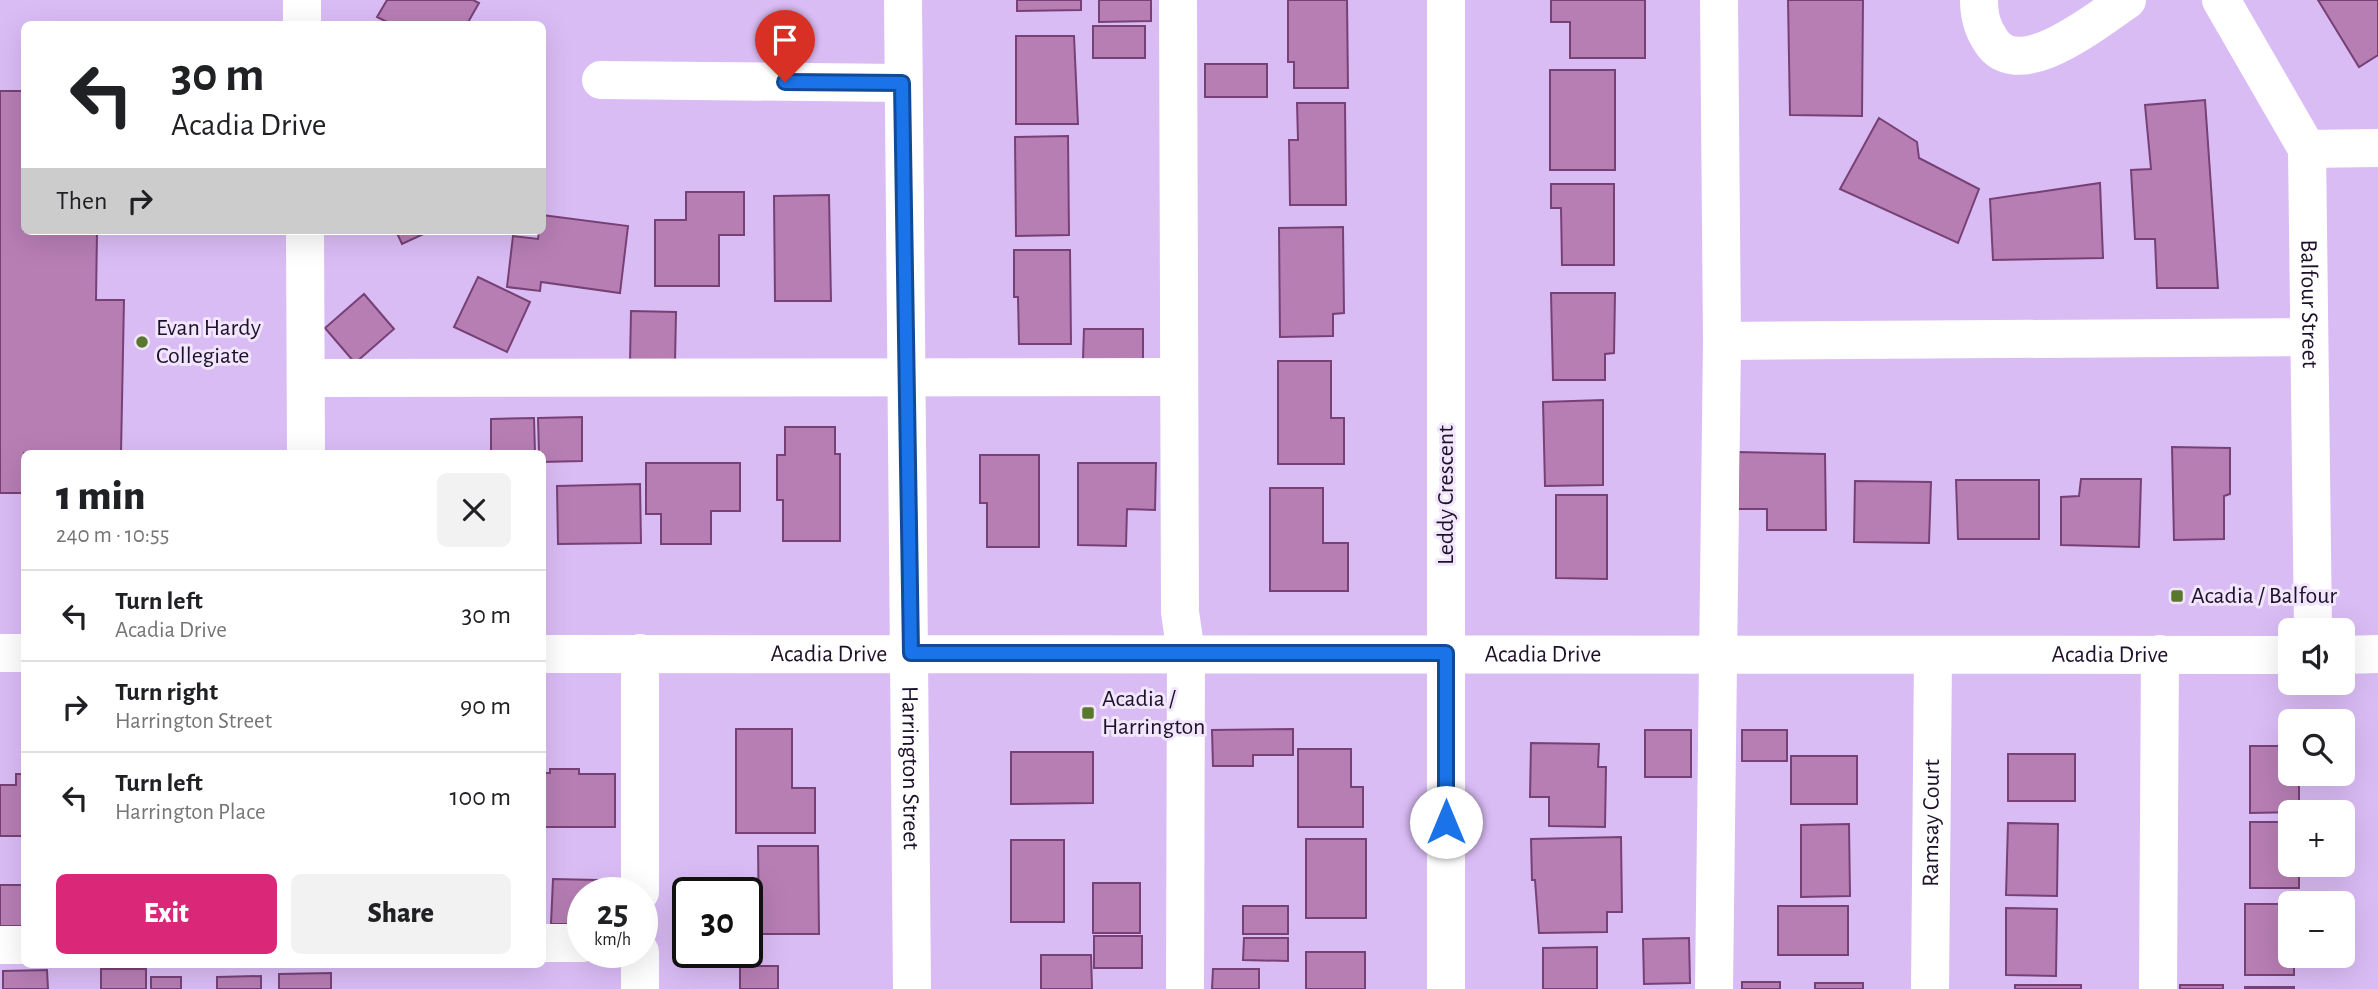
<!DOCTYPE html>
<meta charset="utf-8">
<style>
:root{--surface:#fff;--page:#f2f2f2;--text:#202124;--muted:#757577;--line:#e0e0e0;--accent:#db2777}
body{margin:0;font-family:"Alegreya Sans",sans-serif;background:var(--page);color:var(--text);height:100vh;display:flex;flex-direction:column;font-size:26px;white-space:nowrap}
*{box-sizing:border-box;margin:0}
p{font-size:23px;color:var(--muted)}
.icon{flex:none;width:38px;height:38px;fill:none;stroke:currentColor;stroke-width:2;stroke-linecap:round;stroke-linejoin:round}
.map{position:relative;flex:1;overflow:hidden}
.drawer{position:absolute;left:21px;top:450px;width:525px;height:518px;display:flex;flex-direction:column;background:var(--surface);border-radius:10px;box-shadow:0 7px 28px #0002}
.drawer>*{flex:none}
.banner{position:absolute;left:21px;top:21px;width:525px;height:214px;border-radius:10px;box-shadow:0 7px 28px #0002;background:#fff;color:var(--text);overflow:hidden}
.buttons{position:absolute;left:2278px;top:618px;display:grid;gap:14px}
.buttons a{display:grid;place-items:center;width:77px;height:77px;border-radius:10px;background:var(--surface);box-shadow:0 7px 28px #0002;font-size:35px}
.speed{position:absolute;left:567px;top:877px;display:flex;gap:14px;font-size:35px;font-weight:700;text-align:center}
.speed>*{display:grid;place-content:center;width:91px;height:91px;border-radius:50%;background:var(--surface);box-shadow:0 7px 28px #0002;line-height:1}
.speed small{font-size:18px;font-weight:400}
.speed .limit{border:4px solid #111;border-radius:10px;background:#fff;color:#111}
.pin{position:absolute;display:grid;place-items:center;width:60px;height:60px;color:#fff;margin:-72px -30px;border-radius:50% 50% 50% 0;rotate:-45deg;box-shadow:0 0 7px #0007}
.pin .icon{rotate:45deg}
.me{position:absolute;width:77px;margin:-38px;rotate:0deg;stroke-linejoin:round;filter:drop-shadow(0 0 5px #0008)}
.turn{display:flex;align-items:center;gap:24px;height:147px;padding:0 35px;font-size:32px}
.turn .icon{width:91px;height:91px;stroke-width:2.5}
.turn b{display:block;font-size:49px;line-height:60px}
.then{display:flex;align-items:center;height:66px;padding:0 35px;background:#0003;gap:14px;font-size:26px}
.round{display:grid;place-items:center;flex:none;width:74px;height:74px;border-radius:10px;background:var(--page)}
.headline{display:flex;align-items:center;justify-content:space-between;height:119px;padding:0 35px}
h1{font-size:42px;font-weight:800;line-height:52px}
.action{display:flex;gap:14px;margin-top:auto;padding:14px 35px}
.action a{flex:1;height:80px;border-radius:10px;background:var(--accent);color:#fff;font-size:28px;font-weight:800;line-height:80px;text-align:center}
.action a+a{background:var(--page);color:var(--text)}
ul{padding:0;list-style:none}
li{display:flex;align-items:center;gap:21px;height:91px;padding:0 35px;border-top:2px solid var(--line)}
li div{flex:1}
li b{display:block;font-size:26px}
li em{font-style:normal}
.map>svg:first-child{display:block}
.building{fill:#b77eb4;stroke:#774176;stroke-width:2}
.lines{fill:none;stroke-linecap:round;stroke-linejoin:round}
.minor{stroke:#fff;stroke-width:38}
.route-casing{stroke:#114b97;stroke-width:18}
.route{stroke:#1a73e8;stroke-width:12}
.poi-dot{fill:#59772d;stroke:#f1e6fc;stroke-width:2.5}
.labels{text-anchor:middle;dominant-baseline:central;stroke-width:6;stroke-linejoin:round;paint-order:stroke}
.street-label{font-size:24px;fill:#1f112b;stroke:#f1e6fc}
.poi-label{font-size:24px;fill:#1f112b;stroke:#f1e6fc;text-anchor:start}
</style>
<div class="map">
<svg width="2378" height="989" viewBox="0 0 2378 989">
<rect width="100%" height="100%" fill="#dabcf5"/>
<!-- building -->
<path class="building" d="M387,0H473L479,3L467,24H391L377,17Z
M1017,0H1081V10L1017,11Z
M1099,0H1151V21L1099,22Z
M1288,0H1347L1348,88H1294V62H1288Z
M1551,0H1645V58H1570V22H1551Z
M1788,0H1863L1862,116L1790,115Z
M2318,0H2378V55L2359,67Z
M1093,26H1145V58H1093Z
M1016,36H1074L1078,124H1016Z
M1205,64H1267V97H1205Z
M1550,70H1615V170H1550Z
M0,91H24V231H97L96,300H124L121,453H24V493H0Z
M2205,100L2218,288H2157L2155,239H2135L2131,170L2151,169L2145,105Z
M1297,103H1345L1346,205H1290L1289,140H1298Z
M1879,118L1917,142L1919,158L1979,189L1958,243L1840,189Z
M1068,136L1069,235L1016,236L1015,137Z
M2100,183L2103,258L1993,260L1990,199Z
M1551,184H1614V265H1562L1561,208H1551Z
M686,192H744V235H719V286H655V220H686Z
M829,195L831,301H775L774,196Z
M542,215L628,226L620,293L541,282L540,291L507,287L513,236L538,239L539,231H542Z
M1343,227L1344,313L1333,314V336L1280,337L1279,228Z
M396,231H430L402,244Z
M1014,250H1070L1071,344H1019L1018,297H1014Z
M478,277L530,302L507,352L454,327Z
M1551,293H1615L1614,353L1605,354V380H1553Z
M364,294L394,329L355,363L325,328Z
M631,311L676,312L675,363H630Z
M1084,329H1143V360L1083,359Z
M1278,361H1331V418H1344V464H1278Z
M1603,400V485L1545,486L1543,402Z
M582,417V461L542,462V453H539L538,418Z
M534,418L535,453H491V419Z
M785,427H835V454H840V541H783V500H777V455H785Z
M2172,447L2230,448V494L2224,496V539L2174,540Z
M1739,452L1825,454L1826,530H1767V509H1738Z
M980,455H1039V547H987V503H980Z
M646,463H740V511H711V544H661V514H646Z
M1078,463H1156L1155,510L1127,509L1126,546L1078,545Z
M2081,479H2141L2139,547L2061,545V497L2079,496Z
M1956,480H2039V539H1958Z
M1855,481L1931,482L1929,543L1854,542Z
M640,484L641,543L558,544L557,486Z
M1270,488H1323V543H1348V591H1270Z
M1556,495H1607V579L1556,578Z
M736,729H792V788H815V833H736Z
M1293,729V755H1253V766H1213L1212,730Z
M1645,730H1691V777H1645Z
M1742,730H1787V761H1742Z
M1531,743L1599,744L1598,767H1606L1605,827L1549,826V797H1530Z
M2250,746H2291V774H2299V812L2250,813Z
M1298,749H1351V787H1363V827H1298Z
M1011,752H1093V803L1011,804Z
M2008,754H2075V801H2008Z
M1791,756H1857V804H1791Z
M550,769H579V774H615V827H542V773H550Z
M16,774H24V836H0V785H16Z
M2250,822H2291V864H2299V888H2250Z
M2008,823L2058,824L2057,896L2006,895Z
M1849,824L1850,896L1801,897V825Z
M1621,837L1622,912H1607V932L1539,933L1535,880H1532L1531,839Z
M1306,839H1366V918H1306Z
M1011,840H1064V922H1011Z
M758,846H818L819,934H759Z
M553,879L597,880V892H583V924H551Z
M1093,883H1140V933H1093Z
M0,885H22V926H0Z
M2245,904H2291V956H2294V975H2245Z
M1243,906H1288V934H1243Z
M1778,906H1848V955H1778Z
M2006,908L2057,909L2056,976L2006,975Z
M747,930H752V959H707V952H747Z
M1094,936H1142V968H1094Z
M1244,938H1288V961L1243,960Z
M1689,938L1690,983L1644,984L1643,939Z
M1597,947V989H1543V948Z
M1306,952H1365V989H1306Z
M1041,955H1091L1092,989H1041Z
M740,966H778V989H740Z
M101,969H146V989H101Z
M1213,969H1259V989H1212Z
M47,970L48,989H3V971Z
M331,973V989H279V974Z
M261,976V989H217V977Z
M151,977H181V989H151Z
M1742,982H1780V989H1742Z
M1815,983H1863V989H1815Z
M2015,985H2081V989H2015Z
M2180,985H2223V989H2180Z
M2245,987H2294V989H2245Z"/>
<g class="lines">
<!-- minor -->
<g class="minor">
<path d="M302,0V24"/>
<path id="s1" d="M903,0L912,989"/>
<path d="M1178,0L1180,612L1186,654L1185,989"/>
<path d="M1446,0V989"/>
<path d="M1979,0C1979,16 1982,28 1991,41C2019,85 2098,19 2127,0"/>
<path id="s2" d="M2221,0L2307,149L2313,630"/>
<path d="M601,80L902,83"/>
<path d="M2307,149L2378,148"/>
<path d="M305,231L306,453"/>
<path d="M1722,341L2307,337"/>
<path d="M306,378L1178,377"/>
<path d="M0,653H24"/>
<path id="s3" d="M542,654L2291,655"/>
<path d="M2343,655L2378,654"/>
<path d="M640,892V653"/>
<path d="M542,943H583"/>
<path d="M0,945H24"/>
<path d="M640,952V989"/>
<path d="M1714,989L1722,341L1719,0"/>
<path id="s4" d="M1930,989L1933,655"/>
<path d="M2158,989L2160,654"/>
</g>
</g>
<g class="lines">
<defs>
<path id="route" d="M785,82L902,83L911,653H1446V822"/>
</defs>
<!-- route casing -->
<use href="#route" class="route-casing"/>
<!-- route -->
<use href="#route" class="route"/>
</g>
<!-- markers -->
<g class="poi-dot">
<circle cx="142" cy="342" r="7"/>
<rect x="2170" y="589" width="14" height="14" rx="3.5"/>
<rect x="1081" y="706" width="14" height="14" rx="3.5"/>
</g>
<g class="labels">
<!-- street labels -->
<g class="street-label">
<text stroke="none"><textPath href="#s2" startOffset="327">Balfour Street</textPath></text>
<text transform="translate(1446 495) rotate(-90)">Leddy Crescent</text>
<text stroke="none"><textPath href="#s3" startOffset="287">Acadia Drive</textPath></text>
<text stroke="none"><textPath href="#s3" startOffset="1001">Acadia Drive</textPath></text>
<text stroke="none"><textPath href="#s3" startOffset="1568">Acadia Drive</textPath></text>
<text stroke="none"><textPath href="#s1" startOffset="768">Harrington Street</textPath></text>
<text stroke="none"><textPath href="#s4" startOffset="166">Ramsay Court</textPath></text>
</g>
<!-- poi labels -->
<g class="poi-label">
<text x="156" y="328">Evan Hardy<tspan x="156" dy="28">Collegiate</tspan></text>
<text x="2191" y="596">Acadia / Balfour</text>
<text x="1102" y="699">Acadia /<tspan x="1102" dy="28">Harrington</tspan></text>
</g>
</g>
</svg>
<div class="buttons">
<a><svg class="icon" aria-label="sound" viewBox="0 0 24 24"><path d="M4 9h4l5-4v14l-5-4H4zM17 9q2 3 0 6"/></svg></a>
<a><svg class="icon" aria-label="search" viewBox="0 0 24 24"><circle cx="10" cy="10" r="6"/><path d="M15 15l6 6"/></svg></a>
<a>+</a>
<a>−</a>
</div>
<div class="speed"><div>25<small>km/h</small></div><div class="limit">30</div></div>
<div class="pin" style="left:785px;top:82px;background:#d93025"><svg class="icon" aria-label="arrive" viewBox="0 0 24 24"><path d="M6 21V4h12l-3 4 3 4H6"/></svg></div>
<svg class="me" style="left:1446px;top:822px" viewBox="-20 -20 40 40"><circle r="19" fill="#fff"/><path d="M0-13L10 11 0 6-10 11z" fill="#1a73e8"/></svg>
<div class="banner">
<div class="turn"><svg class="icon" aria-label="left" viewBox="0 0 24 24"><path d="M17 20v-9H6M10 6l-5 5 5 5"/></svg><div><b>30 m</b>Acadia Drive</div></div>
<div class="then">Then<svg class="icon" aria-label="right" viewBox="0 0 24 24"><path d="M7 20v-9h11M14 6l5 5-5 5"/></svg></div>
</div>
<section class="drawer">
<div class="headline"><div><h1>1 min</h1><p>240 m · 10:55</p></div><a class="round"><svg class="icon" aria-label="close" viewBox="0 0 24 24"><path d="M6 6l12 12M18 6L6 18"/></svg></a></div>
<ul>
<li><svg class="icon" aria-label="left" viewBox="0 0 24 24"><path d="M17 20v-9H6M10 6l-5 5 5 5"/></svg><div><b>Turn left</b><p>Acadia Drive</p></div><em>30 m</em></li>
<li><svg class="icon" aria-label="right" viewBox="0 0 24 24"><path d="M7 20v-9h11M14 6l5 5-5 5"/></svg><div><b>Turn right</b><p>Harrington Street</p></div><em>90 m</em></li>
<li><svg class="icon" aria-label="left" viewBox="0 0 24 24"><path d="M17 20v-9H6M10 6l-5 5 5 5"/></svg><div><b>Turn left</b><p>Harrington Place</p></div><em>100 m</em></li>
</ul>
<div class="action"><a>Exit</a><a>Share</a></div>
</section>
</div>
